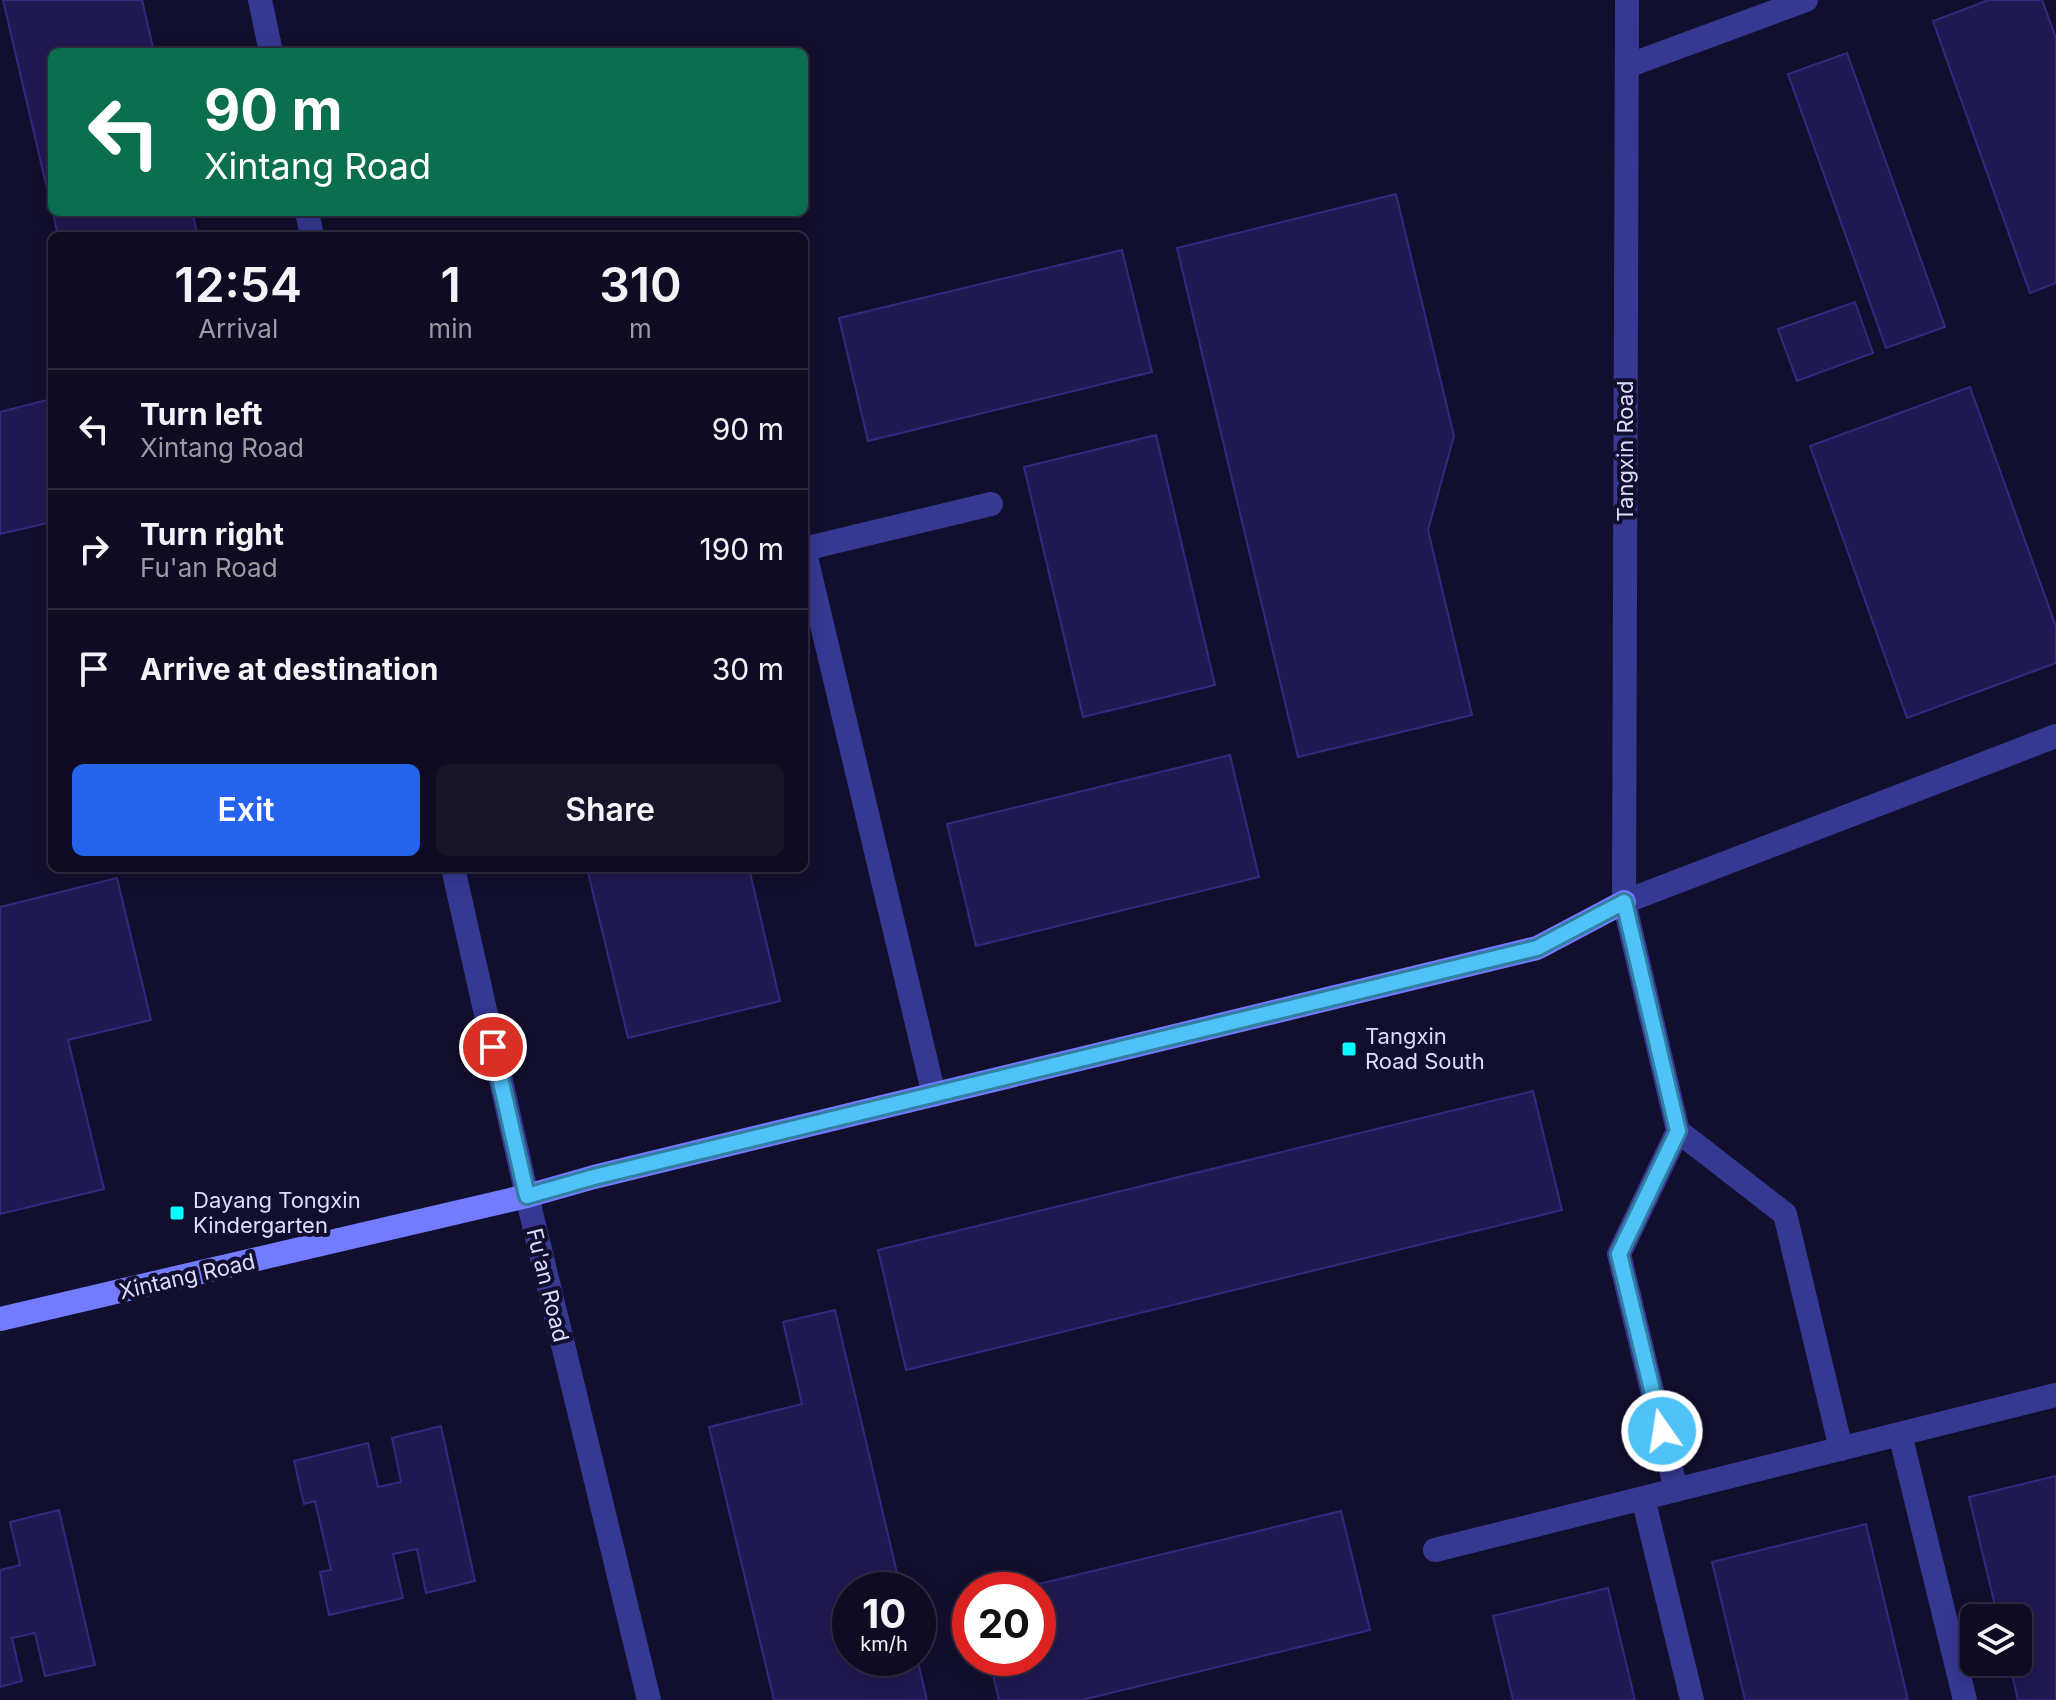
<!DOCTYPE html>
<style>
:root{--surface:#0e0b22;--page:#17142a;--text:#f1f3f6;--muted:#9b9ba5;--line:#2e2b40;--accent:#2563eb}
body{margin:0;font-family:Inter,sans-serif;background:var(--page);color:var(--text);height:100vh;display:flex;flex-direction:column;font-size:30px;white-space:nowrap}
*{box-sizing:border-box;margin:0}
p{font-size:26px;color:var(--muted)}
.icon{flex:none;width:44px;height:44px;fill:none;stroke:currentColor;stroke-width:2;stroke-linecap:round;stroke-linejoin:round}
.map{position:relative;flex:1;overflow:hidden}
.drawer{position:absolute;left:48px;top:232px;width:760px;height:640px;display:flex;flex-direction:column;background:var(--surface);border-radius:12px;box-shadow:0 4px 20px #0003,0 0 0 2px var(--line)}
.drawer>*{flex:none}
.guide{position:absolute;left:48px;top:48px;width:760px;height:168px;border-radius:12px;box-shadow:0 4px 20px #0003,0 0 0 2px var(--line);background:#0b6e4f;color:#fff;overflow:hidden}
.fabs{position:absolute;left:1960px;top:1604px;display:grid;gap:16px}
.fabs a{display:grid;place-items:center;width:72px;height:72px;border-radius:12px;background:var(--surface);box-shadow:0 4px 20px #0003,0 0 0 2px var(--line);font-size:40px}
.speed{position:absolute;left:832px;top:1572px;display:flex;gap:16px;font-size:40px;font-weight:700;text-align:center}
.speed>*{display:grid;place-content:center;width:104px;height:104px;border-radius:50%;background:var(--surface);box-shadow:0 4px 20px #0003,0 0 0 2px var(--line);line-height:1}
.speed small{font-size:20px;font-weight:400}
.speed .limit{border:12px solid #d22;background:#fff;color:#111}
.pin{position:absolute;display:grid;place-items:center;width:68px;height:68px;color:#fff;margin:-34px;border:4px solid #fff;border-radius:50%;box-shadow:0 2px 8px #0007}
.me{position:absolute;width:88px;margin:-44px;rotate:347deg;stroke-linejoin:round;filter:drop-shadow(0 0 6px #0008)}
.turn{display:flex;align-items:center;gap:28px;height:168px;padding:0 24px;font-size:36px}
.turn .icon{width:104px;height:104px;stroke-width:2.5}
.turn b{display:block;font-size:56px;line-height:68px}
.eta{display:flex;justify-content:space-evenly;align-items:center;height:136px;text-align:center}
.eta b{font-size:48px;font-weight:600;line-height:56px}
.primary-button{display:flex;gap:16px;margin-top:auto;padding:16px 24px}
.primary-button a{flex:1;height:92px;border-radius:12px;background:var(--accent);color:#fff;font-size:32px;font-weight:600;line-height:92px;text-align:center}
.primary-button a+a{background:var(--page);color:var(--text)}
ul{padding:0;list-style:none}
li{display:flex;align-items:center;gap:24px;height:120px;padding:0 24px;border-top:2px solid var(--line)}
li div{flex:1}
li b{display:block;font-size:30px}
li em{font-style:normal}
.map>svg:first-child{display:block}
.building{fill:#201951;stroke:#332980;stroke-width:2}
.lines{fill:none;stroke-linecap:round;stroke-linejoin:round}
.lane{stroke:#353992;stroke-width:24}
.street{stroke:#353992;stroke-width:24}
.secondary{stroke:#737bff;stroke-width:24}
.route-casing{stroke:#337fa1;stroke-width:20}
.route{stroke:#4fc3f7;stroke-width:14}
.poi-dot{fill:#08fbff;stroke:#120f2e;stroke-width:3}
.labels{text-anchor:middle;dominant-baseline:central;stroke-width:8;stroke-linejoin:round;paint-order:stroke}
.street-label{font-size:22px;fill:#dddcff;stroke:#120f2e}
.poi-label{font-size:22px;fill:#dddcff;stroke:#120f2e;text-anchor:start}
</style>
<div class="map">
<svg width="2056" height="1700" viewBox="0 0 2056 1700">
<rect width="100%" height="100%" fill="#120f2e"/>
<!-- building -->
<path class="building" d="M3,0H142L154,52H52V210Z
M1989,0H2042L2056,38V283L2030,293L1933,21Z
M1847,53L1945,327L1886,348L1788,74Z
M1396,194L1454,436L1428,530L1472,715L1298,757L1177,248Z
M53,212H192L198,236H58Z
M1122,250L1152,372L868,441L839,318Z
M1855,302L1873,353L1797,381L1778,329Z
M1970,387L2056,627V663L1907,718L1810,446Z
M47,400L52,419V522L0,534V412Z
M1156,435L1215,685L1083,717L1024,467Z
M1230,755L1259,877L976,946L947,824Z
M587,868H749L780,1001L628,1038Z
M117,878L151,1020L68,1040L104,1189L0,1214V907Z
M1533,1091L1562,1210L906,1370L878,1250Z
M835,1310L901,1590H850V1658H917L927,1700H774L709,1427L802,1404L783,1322Z
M441,1426L475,1581L426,1593L417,1549L393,1554L403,1598L329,1615L320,1572L331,1570L315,1501L304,1504L294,1461L368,1443L378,1487L401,1482L392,1438Z
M2056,1476V1700H2018L2009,1662H2018V1618H1998L1969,1497Z
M59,1510L95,1665L45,1676L35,1633L12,1638L22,1681L0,1687V1570L20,1565L10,1522Z
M1341,1511L1370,1630L1082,1700H999L989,1658H1038V1590H1014Z
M1866,1524L1908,1700H1745L1712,1562Z
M1608,1588L1635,1700H1513L1493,1616Z"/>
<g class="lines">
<!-- lane -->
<path class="lane" d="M1627,66L1806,0
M804,549L934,1095
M804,549L991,504
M1678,1131L1785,1214L1841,1449
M1900,1434L1965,1700
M1676,1490L1619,1254L1678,1131L1624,902L2056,736
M1643,1498L1692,1700
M1435,1550L2056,1395"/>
<!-- street -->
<path class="street" d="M260,0L271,52
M307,212L312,236
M453,868L527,1196L649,1700
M1624,902L1627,0"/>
<!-- secondary -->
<path class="secondary" d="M0,1319L527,1196L594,1177L1537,948L1624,902"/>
</g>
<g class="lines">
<defs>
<path id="route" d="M493,1047L527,1196L594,1177L1537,948L1624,902L1678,1131L1619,1254L1662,1431"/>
</defs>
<!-- route casing -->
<use href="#route" class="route-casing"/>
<!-- route -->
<use href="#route" class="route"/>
</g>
<!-- markers -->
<g class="poi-dot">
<rect x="1341" y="1041" width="16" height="16" rx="4"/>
<rect x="169" y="1205" width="16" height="16" rx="4"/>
</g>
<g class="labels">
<!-- street labels -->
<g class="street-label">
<text transform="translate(1625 451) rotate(-90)">Tangxin Road</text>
<text transform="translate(187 1276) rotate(-13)">Xintang Road</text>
<text transform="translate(548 1285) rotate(76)">Fu'an Road</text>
</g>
<!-- poi labels -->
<g class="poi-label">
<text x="1365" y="1036">Tangxin<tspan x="1365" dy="25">Road South</tspan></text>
<text x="193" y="1200">Dayang Tongxin<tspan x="193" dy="25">Kindergarten</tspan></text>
</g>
</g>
</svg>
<div class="fabs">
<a><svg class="icon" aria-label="layers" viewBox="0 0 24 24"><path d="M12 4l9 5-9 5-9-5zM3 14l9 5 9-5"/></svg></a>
</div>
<div class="speed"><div>10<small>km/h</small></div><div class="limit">20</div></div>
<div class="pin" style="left:493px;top:1047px;background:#d93025"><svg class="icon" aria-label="arrive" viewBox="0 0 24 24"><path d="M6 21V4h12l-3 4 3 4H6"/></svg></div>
<svg class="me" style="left:1662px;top:1431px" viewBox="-20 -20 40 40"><circle r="17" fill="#4fc3f7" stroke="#fff" stroke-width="3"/><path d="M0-11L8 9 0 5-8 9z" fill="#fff"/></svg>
<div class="guide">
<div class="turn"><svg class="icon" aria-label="left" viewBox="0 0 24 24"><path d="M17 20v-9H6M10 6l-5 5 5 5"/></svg><div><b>90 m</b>Xintang Road</div></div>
</div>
<section class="drawer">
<div class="eta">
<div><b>12:54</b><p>Arrival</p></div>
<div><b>1</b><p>min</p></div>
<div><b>310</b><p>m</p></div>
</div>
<ul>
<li><svg class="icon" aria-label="left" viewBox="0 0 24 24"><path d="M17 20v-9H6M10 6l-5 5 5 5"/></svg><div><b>Turn left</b><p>Xintang Road</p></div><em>90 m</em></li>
<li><svg class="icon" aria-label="right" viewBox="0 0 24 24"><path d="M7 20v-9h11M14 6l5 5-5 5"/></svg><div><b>Turn right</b><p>Fu'an Road</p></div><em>190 m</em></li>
<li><svg class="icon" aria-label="arrive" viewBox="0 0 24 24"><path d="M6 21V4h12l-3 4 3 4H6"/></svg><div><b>Arrive at destination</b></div><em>30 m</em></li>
</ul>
<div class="primary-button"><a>Exit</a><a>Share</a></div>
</section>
</div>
